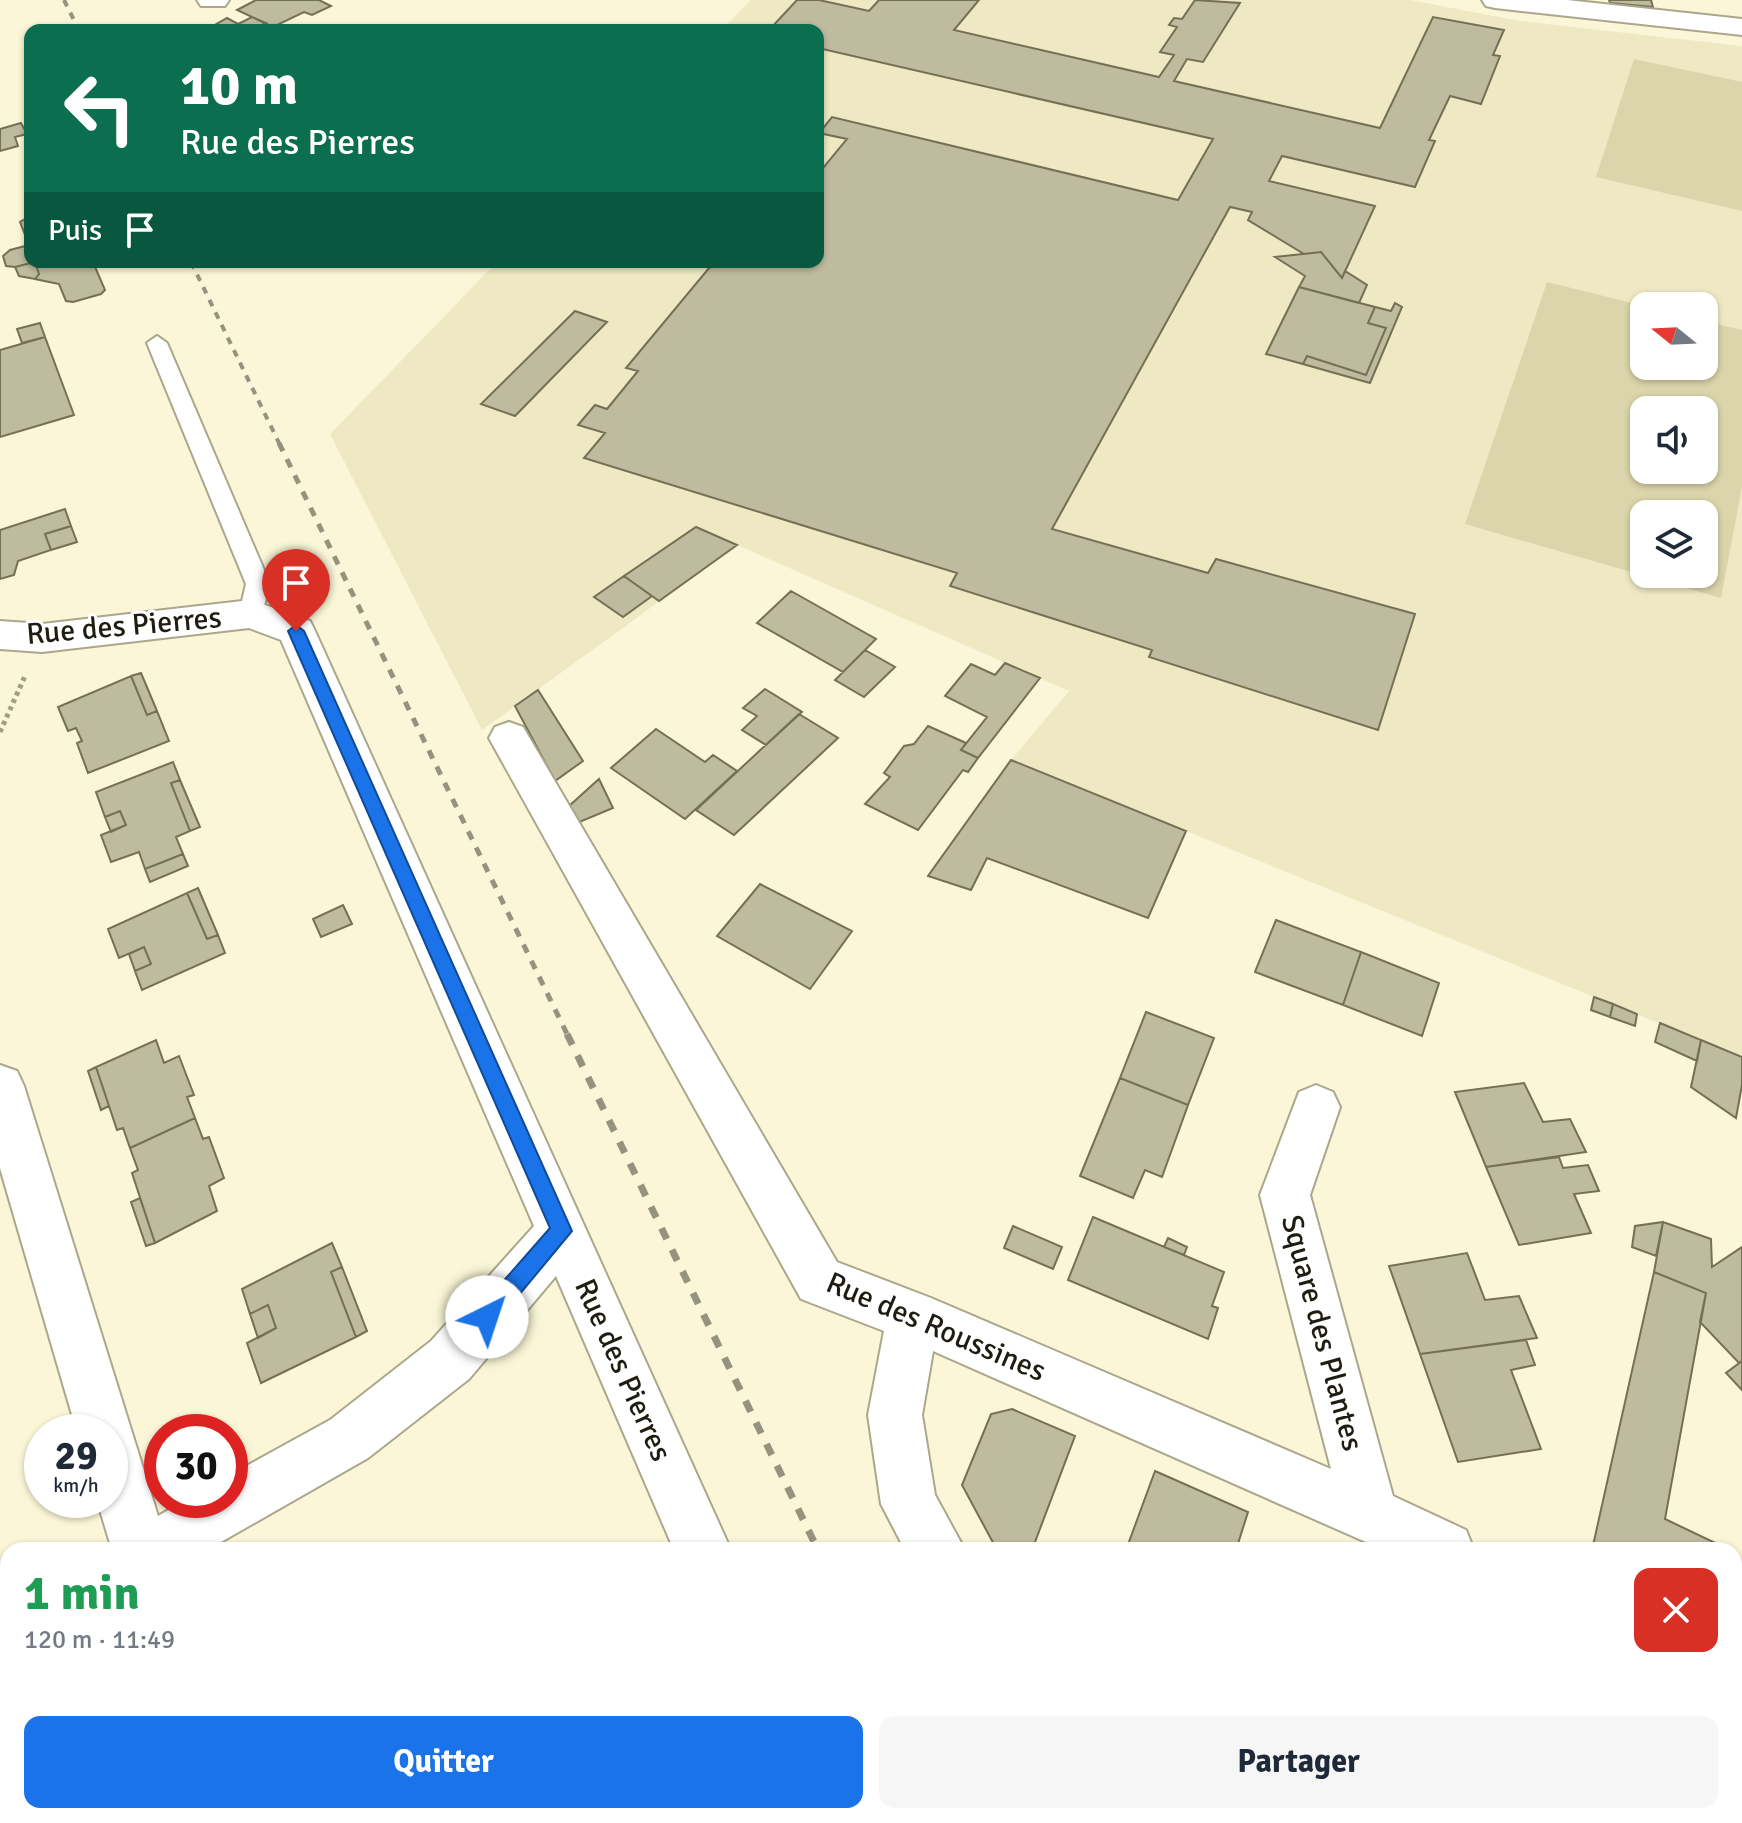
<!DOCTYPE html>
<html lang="fr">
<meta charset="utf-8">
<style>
:root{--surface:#fff;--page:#f6f6f7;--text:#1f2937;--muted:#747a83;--accent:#1a73e8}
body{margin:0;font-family:Signika,sans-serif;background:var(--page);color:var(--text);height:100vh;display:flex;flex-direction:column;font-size:30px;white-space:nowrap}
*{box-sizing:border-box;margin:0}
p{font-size:26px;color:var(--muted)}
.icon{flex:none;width:44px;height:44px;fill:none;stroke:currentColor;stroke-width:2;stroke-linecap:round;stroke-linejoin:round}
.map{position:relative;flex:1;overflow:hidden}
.drawer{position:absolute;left:0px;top:1542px;width:1742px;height:282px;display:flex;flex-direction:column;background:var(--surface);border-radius:24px 24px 0 0;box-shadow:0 2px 6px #0004}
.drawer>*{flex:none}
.top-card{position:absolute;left:24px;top:24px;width:800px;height:244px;border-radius:16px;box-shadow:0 2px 6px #0004;background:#0b6e4f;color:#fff;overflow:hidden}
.needle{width:52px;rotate:288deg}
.fabs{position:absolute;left:1630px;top:292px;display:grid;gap:16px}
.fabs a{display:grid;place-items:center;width:88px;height:88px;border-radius:16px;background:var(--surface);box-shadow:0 2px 6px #0004;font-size:40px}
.speed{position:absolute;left:24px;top:1414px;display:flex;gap:16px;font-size:40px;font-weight:700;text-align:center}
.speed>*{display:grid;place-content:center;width:104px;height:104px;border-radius:50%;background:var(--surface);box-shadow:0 2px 6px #0004;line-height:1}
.speed small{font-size:20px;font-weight:400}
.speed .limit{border:12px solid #d22;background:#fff;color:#111}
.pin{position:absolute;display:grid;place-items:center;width:68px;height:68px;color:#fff;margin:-82px -34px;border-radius:50% 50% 50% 0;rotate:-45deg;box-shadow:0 0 8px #0007}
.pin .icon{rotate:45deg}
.me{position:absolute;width:88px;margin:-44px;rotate:41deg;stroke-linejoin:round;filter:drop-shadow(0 0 6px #0008)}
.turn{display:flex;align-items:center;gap:28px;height:168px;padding:0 24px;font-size:36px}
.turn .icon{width:104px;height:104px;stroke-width:2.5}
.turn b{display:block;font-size:56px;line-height:68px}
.then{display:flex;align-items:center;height:76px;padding:0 24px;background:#0003;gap:16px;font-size:30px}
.round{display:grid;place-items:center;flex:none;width:84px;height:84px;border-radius:16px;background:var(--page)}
.head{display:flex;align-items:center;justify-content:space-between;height:136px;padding:0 24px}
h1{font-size:48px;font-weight:800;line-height:60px;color:#1e9e55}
.button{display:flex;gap:16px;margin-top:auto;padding:16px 24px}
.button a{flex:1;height:92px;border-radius:16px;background:var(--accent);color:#fff;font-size:32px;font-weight:800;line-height:92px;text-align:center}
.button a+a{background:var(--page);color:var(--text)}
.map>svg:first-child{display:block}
.built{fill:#efe9c3;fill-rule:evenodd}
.green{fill:#dbd5ab;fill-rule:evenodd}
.building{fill:#bfbb9e;stroke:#747055;stroke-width:2}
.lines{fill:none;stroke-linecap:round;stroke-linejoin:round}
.lane-casing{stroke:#aba78b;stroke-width:4}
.street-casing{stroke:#aba78b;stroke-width:4}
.path-far1{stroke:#a09d86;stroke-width:5;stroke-dasharray:4 4;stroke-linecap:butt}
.path{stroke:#a09d86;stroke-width:6;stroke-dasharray:5 5;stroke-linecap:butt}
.lane{fill:#fff;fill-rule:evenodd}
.street{fill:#fff;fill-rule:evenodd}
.rail-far2{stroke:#95927d;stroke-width:4;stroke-dasharray:7 7;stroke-linecap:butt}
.rail-far1{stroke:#95927d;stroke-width:5;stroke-dasharray:9 9;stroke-linecap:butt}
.rail{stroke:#95927d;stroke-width:7;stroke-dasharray:12 12;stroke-linecap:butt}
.route{fill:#1a73e8;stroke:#114b97;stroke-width:2}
.labels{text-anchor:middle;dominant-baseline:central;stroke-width:6;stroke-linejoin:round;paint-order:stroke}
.street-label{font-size:30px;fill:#1f1d12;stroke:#fff}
</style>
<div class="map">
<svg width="1742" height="1823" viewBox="0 0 1742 1823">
<rect width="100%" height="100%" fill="#faf6d7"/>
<!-- built -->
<path class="built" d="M751,0H1410L1520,21L1742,46V1057L1011,760L1069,691L737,545L482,730L330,434L497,262H818V30H722ZM1644,306H1704V366H1644ZM1644,410H1704V470H1644ZM1644,514H1704V574H1644Z"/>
<!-- green -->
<path class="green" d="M1634,59L1742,82V211L1596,177Z
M1547,282L1644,306V366H1704V321L1742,330V487L1721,598L1465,524ZM1644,410H1704V470H1644ZM1644,514H1704V574H1644Z"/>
<!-- building -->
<path class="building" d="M256,0H319L331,6L312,15L304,12L273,27L237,10Z
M797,0H819L869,11L879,0H979L954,30L1159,77L1174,55L1160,52L1177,27L1169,25L1174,18L1182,19L1195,0L1240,3L1203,62L1187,59L1174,81L1380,128L1433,17L1504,30L1493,55L1500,56L1481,104L1450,96L1429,140L1435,141L1415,187L1282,156L1269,181L1375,206L1342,278L1321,252L1304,254L1248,220L1252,212L1230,207L1052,529L1208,573L1216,559L1415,614L1378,730L1149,657L1152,650L950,586L957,573L584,458L605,433L578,425L595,405L607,409L638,371L626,368L714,262H818V174L847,139L819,133L832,117L1178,200L1213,139L818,48V30H769Z
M1609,0H1651L1653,7L1610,3Z
M252,17L266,23L252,30L238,24Z
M227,18L238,24L252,30H213L218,28L213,26Z
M21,123L27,134L15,137L18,146L0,151V129Z
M30,216V262H93L105,290L101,294L73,302L66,301L59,284L35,279L39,274L35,262L15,267L6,266L3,256L10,250L29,245L20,222Z
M1321,252L1342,278L1345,271L1367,285L1359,303L1299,287L1305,276L1275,257Z
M35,262L39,274L35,279L19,276L15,267Z
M1299,287L1375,307L1368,323L1386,328L1366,375L1307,356L1303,364L1266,354Z
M1395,303L1402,307L1370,383L1303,364L1307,356L1366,375L1386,328L1368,323L1375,307L1391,311Z
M575,311L607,322L515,416L481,404Z
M40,323L45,337L22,343L17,329Z
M45,337L74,415L0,437V350Z
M65,509L71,526L45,534L51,550L18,561L14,575L0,579V530Z
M71,526L77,542L51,550L45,534Z
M696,527L737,545L659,601L624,576Z
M624,576L652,596L623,617L594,597Z
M791,591L876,639L843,672L757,623Z
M865,650L895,667L864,697L835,680Z
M1005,663L1040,678L978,758L961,750L987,717L945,696L971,664L995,675Z
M141,673L157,711L147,715L131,676Z
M131,676L147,715L157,711L169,741L88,773L77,743L82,741L76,728L68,731L58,707Z
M765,689L802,712L766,745L742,730L757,716L743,708Z
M538,690L583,761L555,781L515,706Z
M799,714L838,738L734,835L696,810Z
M928,726L966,743L961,750L978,758L968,772L963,770L918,830L865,804L890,777L884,773L904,746L914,744Z
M656,729L705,762L713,755L737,771L685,819L611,768Z
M1011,760L1186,831L1148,918L987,858L971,890L928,876Z
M173,762L180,780L171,783L190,831L176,837L183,854L145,869L139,852L111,862L101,835L126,825L120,811L105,817L96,792Z
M599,779L613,808L577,823L569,806Z
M180,780L200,827L190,831L171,783Z
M120,811L126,825L111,832L105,817Z
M183,854L188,866L150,882L145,869Z
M760,884L852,931L810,989L717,936Z
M198,888L218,935L207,939L187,893Z
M187,893L207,939L218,935L225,953L142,990L135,971L151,964L144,947L119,958L108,929Z
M343,905L352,924L321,937L313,919Z
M1276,920L1361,952L1343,1005L1255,972Z
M144,947L151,964L135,971L129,954Z
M1361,952L1439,983L1422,1036L1343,1005Z
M1594,997L1613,1004L1610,1017L1591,1010Z
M1613,1004L1637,1014L1635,1026L1610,1017Z
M1146,1012L1214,1038L1188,1105L1120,1078Z
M1660,1023L1701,1040L1697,1061L1655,1042Z
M156,1040L164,1063L179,1056L194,1095L187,1097L195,1118L130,1148L123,1128L117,1130L96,1067Z
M1701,1040L1742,1057V1085L1736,1118L1691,1087Z
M96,1067L109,1106L101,1110L88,1071Z
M1120,1078L1188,1105L1162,1177L1145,1170L1133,1198L1080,1176Z
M1524,1083L1543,1122L1570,1119L1586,1152L1486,1167L1455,1092Z
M195,1118L203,1139L209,1137L224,1178L209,1186L217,1211L155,1243L132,1173L138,1170L130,1148Z
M1559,1157L1563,1168L1588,1165L1599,1191L1574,1194L1591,1233L1519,1245L1486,1167Z
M140,1198L155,1243L146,1246L131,1202Z
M1093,1217L1224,1272L1212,1306L1218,1308L1208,1339L1068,1280Z
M1663,1222L1711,1239L1712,1267L1742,1247V1361L1739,1363L1700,1322L1706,1293L1654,1272Z
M1663,1222L1656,1256L1632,1247L1635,1226Z
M1013,1226L1062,1247L1053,1269L1004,1248Z
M1168,1238L1187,1247L1184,1255L1164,1247Z
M332,1243L342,1267L331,1272L356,1337L261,1383L247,1343L276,1328L268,1305L250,1314L242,1289Z
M1467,1253L1485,1300L1519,1296L1537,1338L1420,1354L1389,1266Z
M342,1267L367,1331L356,1337L331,1272Z
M1654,1272L1706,1293L1665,1519L1730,1550H1592Z
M268,1305L276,1328L258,1338L250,1314Z
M1526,1340L1535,1365L1511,1370L1541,1449L1458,1462L1420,1354Z
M1742,1361V1390L1726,1373Z
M1012,1409L1075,1436L1032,1550H997L962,1485L991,1414Z
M1155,1471L1248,1512L1236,1550H1126Z
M66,1816H93L79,1823H53Z
M93,1816H203L189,1823H79Z
M203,1816H250L236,1823H189Z
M1538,1816H1667L1666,1823H1551Z"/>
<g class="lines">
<defs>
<path id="lane" d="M157,336L167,343L270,584L260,620L251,623L242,620L239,614L246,584L147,343Z"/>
<path id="street" d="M197,0H229L225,6H201Z
M1482,0H1567L1742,19V35L1495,8L1486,6Z
M251,600L310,621L315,631L731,1550H674L556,1276L469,1379L368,1458L207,1550H112L97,1500H110V1432H77L0,1168V1065L17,1071L24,1086L158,1516L186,1500H230V1475L330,1420L431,1341L534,1226L281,640L249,628L42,652L0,649V621L42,624Z
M509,722L523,727L837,1262L931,1298L1331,1469L1260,1195L1299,1092L1316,1085L1333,1092L1340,1107L1310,1195L1393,1496L1466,1530L1474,1550H1384L933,1351L922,1415L935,1495L965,1550H905L881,1504L868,1415L884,1331L801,1299L489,738L495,727Z
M8,1589V1648L0,1651V1592Z
M1734,1656L1742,1660V1720L1734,1716Z
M790,1816H852L855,1823H793Z
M1060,1816H1123L1126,1823H1063Z"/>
</defs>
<!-- lane casing -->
<use href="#lane" class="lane-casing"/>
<!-- street casing -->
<use href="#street" class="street-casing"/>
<!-- path-far1 -->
<path class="path-far1" d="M0,732L25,676"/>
<!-- path -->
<path class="path" d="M668,1823L680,1816"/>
<!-- lane -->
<use href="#lane" class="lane"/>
<!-- street -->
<use href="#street" class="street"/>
<!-- rail-far2 -->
<path class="rail-far2" d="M64,0L79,30
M191,262L280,445"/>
<!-- rail-far1 -->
<path class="rail-far1" d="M279,443L568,1036"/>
<!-- rail -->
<path class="rail" d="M567,1034L818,1550
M949,1816L952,1823"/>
</g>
<!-- route -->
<path class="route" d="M296,625L304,631L572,1231L495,1324L487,1327L479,1324L476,1317L479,1309L550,1228L288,631Z"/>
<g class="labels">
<!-- street labels -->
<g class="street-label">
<text transform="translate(124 626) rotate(-5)">Rue des Pierres</text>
<text transform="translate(936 1327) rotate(23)">Rue des Roussines</text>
<text transform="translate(1322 1333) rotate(75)">Square des Plantes</text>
<text transform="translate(623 1370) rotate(66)">Rue des Pierres</text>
</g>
</g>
</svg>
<div class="fabs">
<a><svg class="needle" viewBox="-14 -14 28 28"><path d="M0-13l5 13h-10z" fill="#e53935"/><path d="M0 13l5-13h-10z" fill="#747a83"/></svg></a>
<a><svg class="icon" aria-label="sound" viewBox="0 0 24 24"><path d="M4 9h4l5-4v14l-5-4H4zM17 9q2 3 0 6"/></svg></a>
<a><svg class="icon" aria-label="layers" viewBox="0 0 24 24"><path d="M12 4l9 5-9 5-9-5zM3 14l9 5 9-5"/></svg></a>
</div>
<div class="speed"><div>29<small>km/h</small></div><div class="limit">30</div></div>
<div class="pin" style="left:296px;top:631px;background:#d93025"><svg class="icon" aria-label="arrive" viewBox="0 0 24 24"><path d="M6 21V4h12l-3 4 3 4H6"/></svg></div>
<svg class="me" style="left:487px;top:1317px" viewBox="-20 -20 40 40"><circle r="19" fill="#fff"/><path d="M0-13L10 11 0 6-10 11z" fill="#1a73e8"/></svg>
<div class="top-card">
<div class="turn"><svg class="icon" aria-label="left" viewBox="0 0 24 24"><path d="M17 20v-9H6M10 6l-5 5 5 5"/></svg><div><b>10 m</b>Rue des Pierres</div></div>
<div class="then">Puis<svg class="icon" aria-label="arrive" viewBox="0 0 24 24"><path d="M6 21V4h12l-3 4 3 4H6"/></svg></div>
</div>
<section class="drawer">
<div class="head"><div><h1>1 min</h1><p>120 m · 11:49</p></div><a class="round" style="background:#d93025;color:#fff"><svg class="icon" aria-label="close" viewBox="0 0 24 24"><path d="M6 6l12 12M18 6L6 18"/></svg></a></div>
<div class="button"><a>Quitter</a><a>Partager</a></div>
</section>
</div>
